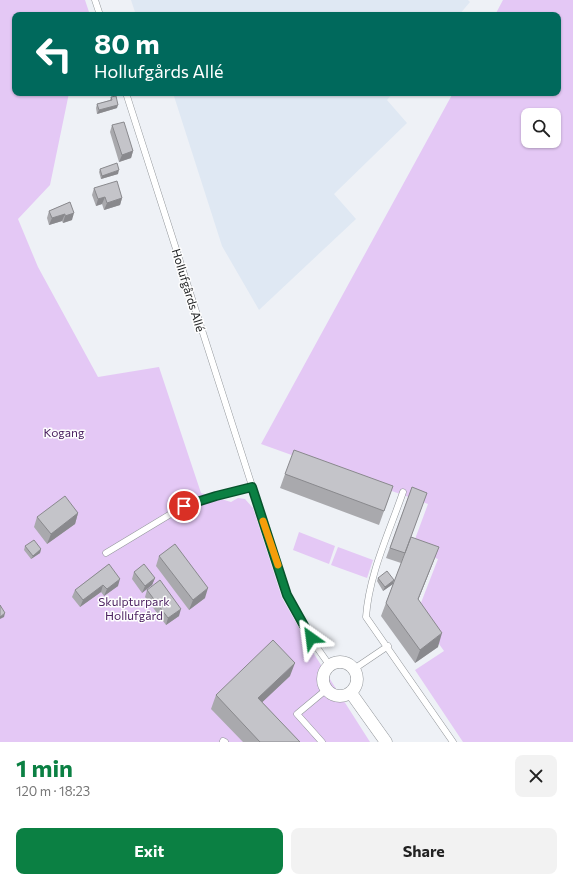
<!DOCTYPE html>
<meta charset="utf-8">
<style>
:root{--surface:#fff;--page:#f2f2f2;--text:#222;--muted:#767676;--accent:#0b8043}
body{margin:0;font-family:Commissioner,sans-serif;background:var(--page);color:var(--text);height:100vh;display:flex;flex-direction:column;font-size:15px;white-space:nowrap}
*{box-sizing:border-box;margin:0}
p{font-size:13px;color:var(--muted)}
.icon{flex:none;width:22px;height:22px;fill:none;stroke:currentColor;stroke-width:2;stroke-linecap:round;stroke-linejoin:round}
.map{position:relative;height:742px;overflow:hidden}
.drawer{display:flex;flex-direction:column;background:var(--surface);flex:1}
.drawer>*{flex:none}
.guide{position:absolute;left:12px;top:12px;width:549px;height:84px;border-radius:8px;box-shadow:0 1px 3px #0004;background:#00695c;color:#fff;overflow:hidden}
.fabs{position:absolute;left:521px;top:108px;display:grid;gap:8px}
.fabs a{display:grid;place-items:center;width:40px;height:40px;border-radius:8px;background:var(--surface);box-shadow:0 1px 3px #0004;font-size:20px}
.pin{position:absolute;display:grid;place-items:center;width:34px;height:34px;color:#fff;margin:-17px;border:2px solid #fff;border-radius:50%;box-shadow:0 1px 4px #0007}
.me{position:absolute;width:44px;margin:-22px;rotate:329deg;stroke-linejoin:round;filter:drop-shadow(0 0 3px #0008)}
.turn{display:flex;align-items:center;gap:14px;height:84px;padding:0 16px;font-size:18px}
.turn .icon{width:52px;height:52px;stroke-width:2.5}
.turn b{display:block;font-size:28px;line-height:34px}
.round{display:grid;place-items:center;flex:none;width:42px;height:42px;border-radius:8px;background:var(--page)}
.overview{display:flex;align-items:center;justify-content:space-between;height:68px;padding:0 16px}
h1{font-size:24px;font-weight:700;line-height:30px;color:var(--accent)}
.button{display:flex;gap:8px;margin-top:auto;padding:8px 16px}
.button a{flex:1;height:46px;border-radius:8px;background:var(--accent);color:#fff;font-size:16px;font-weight:700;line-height:46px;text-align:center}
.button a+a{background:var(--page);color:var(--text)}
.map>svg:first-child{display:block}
.built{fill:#dfe8f3}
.green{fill:#e4c8f5;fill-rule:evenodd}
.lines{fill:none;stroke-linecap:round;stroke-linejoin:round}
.lane-casing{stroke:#92969a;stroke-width:7}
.street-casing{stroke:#92969a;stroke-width:13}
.lane{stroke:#fff;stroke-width:6}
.street{stroke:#fff;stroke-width:12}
.wall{fill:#a9a9ad}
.shaded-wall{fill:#89898d}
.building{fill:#c4c4c9;stroke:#89898d}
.route-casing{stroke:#07532c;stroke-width:10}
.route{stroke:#0b8043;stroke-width:7}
.slow{stroke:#f59e0b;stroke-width:7}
.labels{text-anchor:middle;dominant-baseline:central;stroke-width:3;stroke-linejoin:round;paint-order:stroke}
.street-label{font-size:12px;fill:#232526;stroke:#fefefe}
.park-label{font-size:12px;fill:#4c2261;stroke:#fefefe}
</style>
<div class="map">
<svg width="573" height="742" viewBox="0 0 573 742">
<rect width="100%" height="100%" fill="#eef1f6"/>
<!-- built -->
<path class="built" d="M131,0H468L470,2L459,15H136Z
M173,93H393L387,100L407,123L334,194L356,219L259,310L222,246Z"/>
<!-- green -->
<path class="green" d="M0,0H85L90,15H15V93H69L50,185L18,219L38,267L98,377L159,367L201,493L231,502L238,498L245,499L253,508L282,598L314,654L370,742H0Z
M503,0H573V742H463L415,670L444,651L417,613L438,559L411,550L428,504L261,444L453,93H558V15H495ZM528,115H554V141H528Z
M299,532L335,546L329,564L293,550Z
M338,547L373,560L367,578L331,565Z"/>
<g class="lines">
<defs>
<path id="lane" d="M95,0L100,15
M126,93L287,595L304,629L330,666
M403,492C389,533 369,574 366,617L453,742
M106,553L184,506L216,496L252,487
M354,669L388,646
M223,741L225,742
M322,742L297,714L327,689"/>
<path id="street" d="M323 679a17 17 0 1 1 34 0a17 17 0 1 1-34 0Z
M351,693L386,742"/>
</defs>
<!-- lane casing -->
<use href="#lane" class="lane-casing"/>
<!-- street casing -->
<use href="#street" class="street-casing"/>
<!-- lane -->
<use href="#lane" class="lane"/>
<!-- street -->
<use href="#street" class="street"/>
</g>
<!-- wall -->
<path class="wall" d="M111,97L117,108L97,114L96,108L97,104L110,100Z
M112,125L133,151L131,158L119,162L110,132Z
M100,169L118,174L101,179L99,172Z
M94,188L122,198L120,205L104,210L102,204L96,206L92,195Z
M70,202L72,220L63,223L62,221L49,225L47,218L49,211Z
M285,474L393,486L379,525L280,488Z
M412,487L427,493L401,563L386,558Z
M78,513L75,524L47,544L34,527L37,517Z
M411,537L434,560L418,600L438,647L415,663L381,616Z
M25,546L41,549L40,553L31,559L24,550Z
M159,556L205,598L189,610L156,566Z
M109,564L118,586L104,596L101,592L80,607L72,597L75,590Z
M134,572L155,578L152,585L142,593L132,579Z
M378,578L394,580L393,584L383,591L377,581Z
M147,590L179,616L166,625L145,597Z
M290,676L262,702L300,742H243L211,709L216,695Z"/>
<!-- shaded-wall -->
<path class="shaded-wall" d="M118,105L117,108L97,114L99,110Z
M133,151L131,158L119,162L122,155Z
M119,170L118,174L101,179L102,176Z
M105,197L102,204L96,206L98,199Z
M122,198L120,205L104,210L107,203Z
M74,213L72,220L63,223L65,216Z
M65,214L62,221L49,225L52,218Z
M78,513L75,524L47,544L51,534Z
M439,547L434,560L413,613L418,599Z
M41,549L40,553L31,559L33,556Z
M155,578L152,585L142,593L145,586Z
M120,579L118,586L104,596L107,589Z
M394,580L393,584L383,591L385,587Z
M103,585L101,592L80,607L83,600Z
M208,588L205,598L189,610L193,600Z
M181,609L179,616L166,625L168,618Z
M5,613L4,617L0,619V617Z
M442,633L438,647L415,663L420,650Z
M295,663L290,676L253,711L258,698Z"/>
<!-- building -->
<path class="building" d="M116,96L118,105L99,110L97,104L112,100L111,97Z
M124,122L133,151L122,155L112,125Z
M117,163L119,170L102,176L100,169Z
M117,181L122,198L107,203L105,197L98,199L94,188Z
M70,202L74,213L65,216V214L52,218L49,211Z
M294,450L393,486L384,511L285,474Z
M412,487L427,493L405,553L390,548Z
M65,496L78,513L51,534L37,517Z
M411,537L439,547L418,599L442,633L420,650L386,603Z
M34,540L41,549L33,556L25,546Z
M175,544L208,588L193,600L159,556Z
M109,564L120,579L107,589L103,585L83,600L75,590Z
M144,564L155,578L145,586L134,572Z
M387,571L394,580L385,587L378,578Z
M160,580L181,609L168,618L147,590Z
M0,605L5,613L0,617Z
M273,640L295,663L258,698L300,742H260L216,695Z"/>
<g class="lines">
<defs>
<path id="route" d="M184,506L216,496L252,487L287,595L311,638"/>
</defs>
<!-- route casing -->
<use href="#route" class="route-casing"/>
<!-- route -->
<use href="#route" class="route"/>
<!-- slow -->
<path class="slow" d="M263,521L278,565"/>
</g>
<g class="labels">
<!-- street labels -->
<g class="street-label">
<text transform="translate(189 290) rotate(73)">Hollufgårds Allé</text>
</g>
<!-- park labels -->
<g class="park-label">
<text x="64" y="432">Kogang</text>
<text x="134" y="601">Skulpturpark<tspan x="134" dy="14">Hollufgård</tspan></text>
</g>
</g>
</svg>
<div class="fabs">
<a><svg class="icon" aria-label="search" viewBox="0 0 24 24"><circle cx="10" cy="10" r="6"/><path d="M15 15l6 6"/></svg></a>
</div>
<div class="pin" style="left:184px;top:506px;background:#d93025"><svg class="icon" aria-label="arrive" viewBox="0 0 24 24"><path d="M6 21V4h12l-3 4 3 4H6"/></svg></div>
<svg class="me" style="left:311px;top:638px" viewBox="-20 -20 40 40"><path d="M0-17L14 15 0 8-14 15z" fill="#0b8043" stroke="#fff" stroke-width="4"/></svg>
<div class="guide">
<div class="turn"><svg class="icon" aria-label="left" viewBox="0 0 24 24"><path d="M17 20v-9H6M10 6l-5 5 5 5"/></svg><div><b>80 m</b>Hollufgårds Allé</div></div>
</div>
</div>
<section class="drawer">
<div class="overview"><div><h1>1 min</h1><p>120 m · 18:23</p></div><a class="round"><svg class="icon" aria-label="close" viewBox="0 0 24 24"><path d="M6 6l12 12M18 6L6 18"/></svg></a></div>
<div class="button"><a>Exit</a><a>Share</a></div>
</section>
